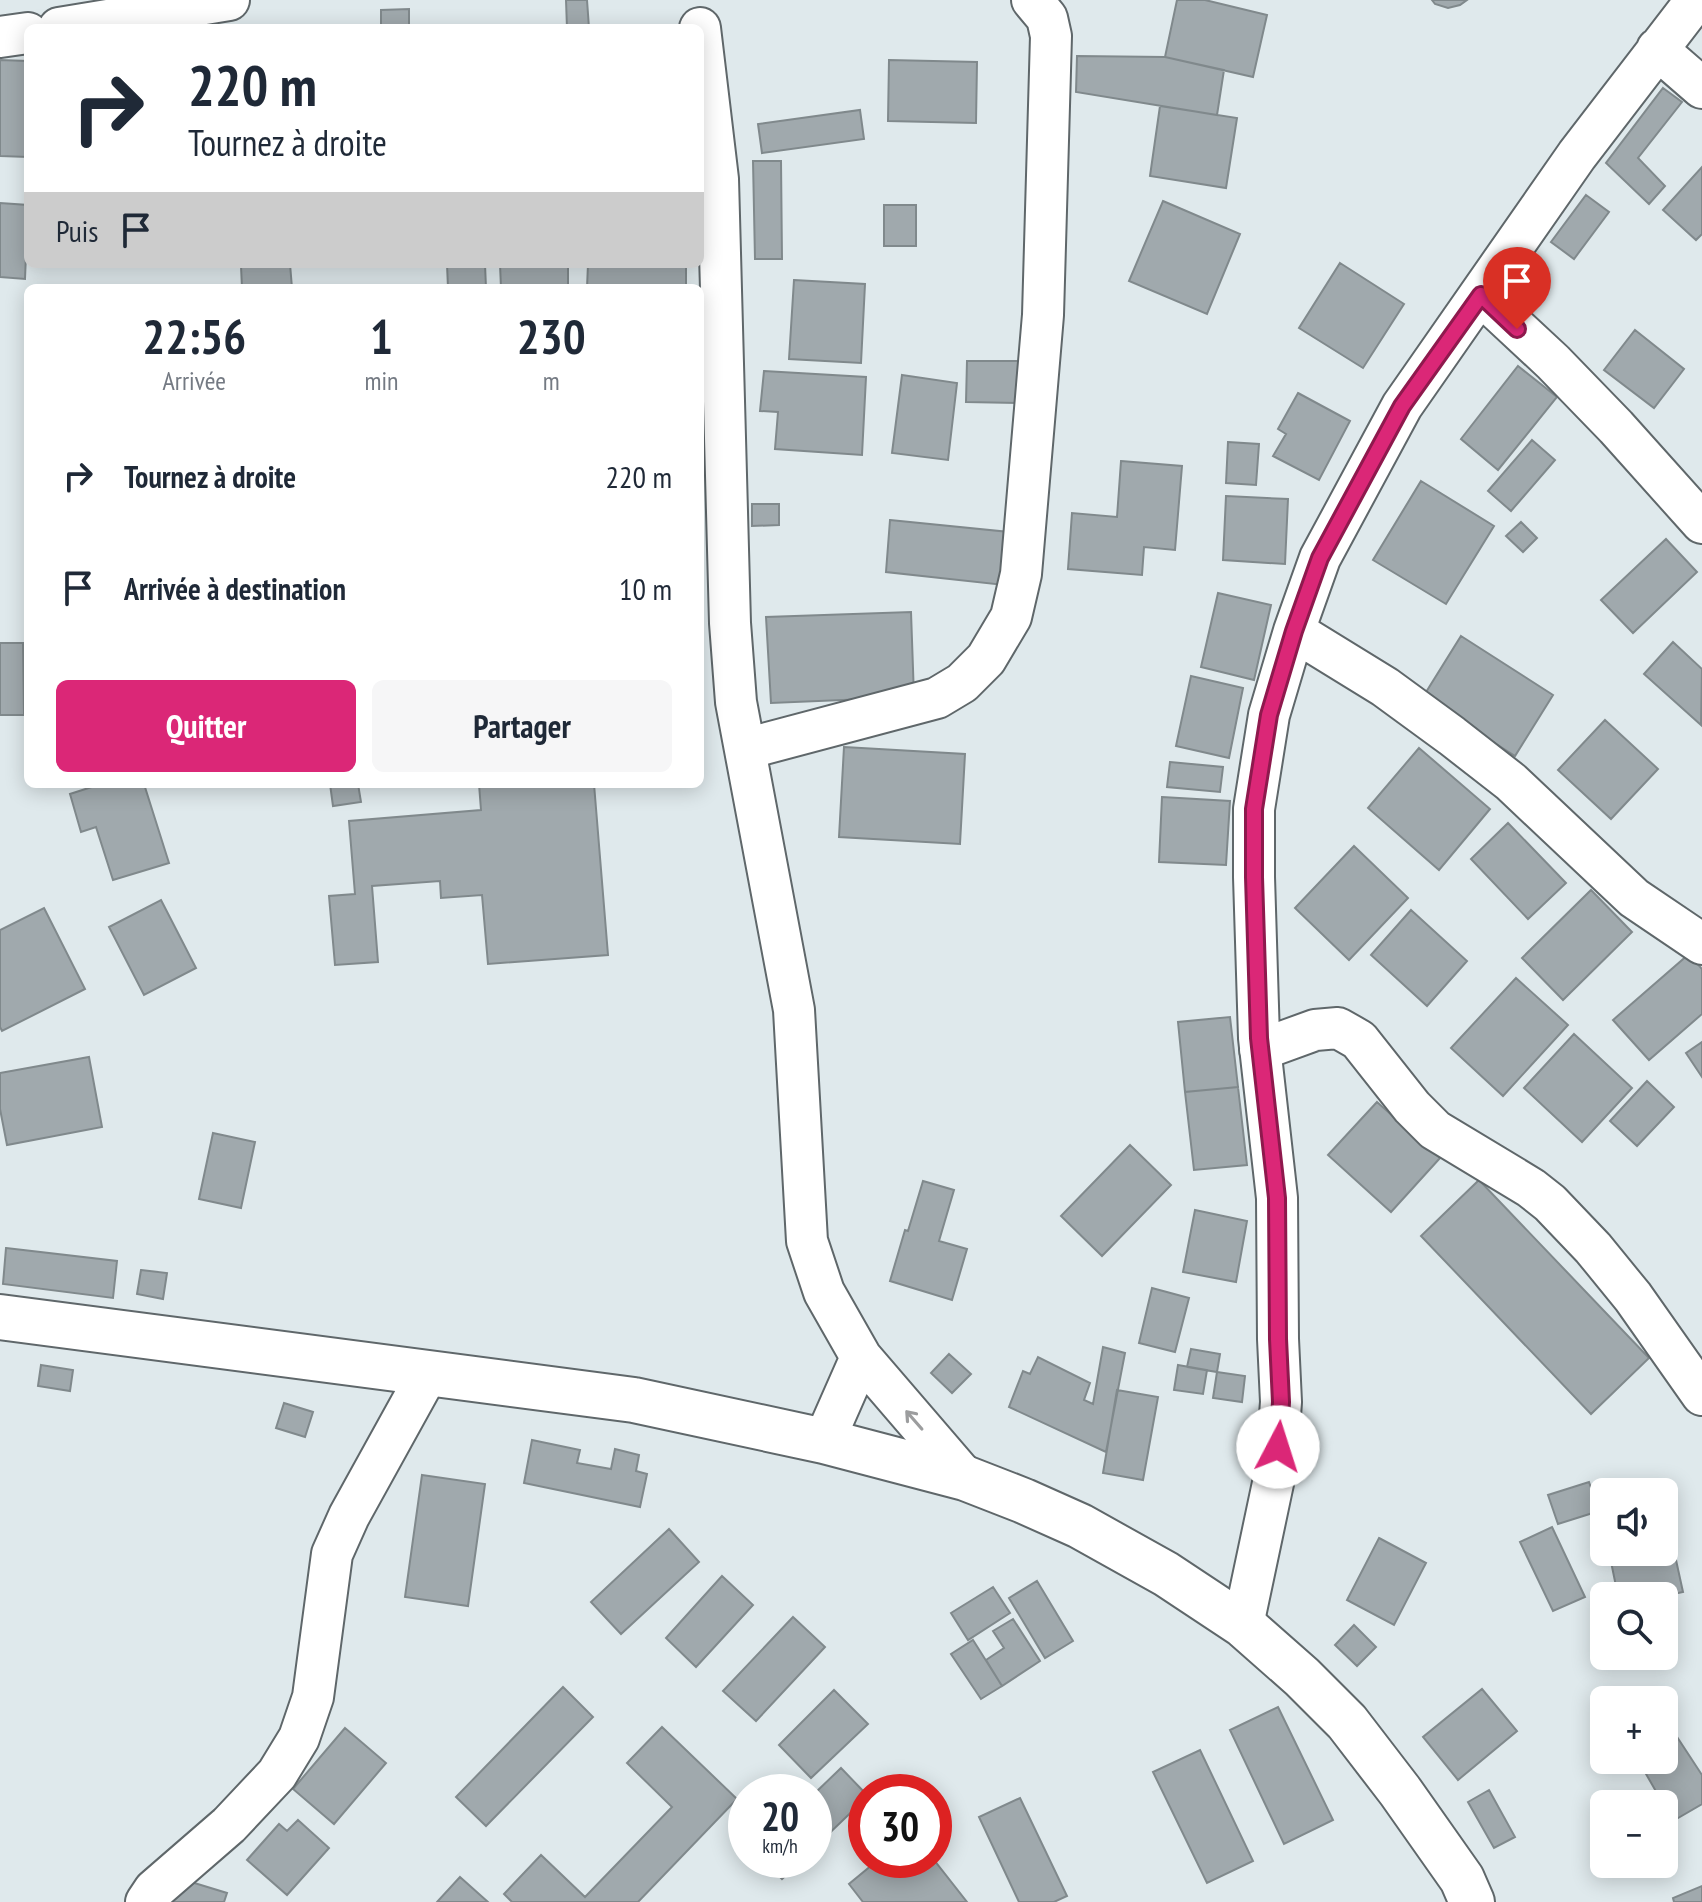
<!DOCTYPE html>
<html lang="fr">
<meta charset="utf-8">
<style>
:root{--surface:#fff;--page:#f6f6f7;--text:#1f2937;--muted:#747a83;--accent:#db2777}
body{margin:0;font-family:"PT Sans Narrow",sans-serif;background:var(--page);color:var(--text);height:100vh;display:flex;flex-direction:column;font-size:30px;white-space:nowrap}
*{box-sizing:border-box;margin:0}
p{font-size:26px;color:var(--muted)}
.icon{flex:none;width:44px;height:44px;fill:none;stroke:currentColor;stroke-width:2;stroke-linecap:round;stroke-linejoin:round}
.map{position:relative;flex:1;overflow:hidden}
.drawer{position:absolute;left:24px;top:284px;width:680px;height:504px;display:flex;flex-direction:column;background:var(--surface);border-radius:12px;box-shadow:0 4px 20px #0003}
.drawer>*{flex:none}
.guide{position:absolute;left:24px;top:24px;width:680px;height:244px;border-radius:12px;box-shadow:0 4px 20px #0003;background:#fff;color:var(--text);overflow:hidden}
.tools{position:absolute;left:1590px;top:1478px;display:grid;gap:16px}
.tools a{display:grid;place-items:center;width:88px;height:88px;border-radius:12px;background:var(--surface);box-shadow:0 4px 20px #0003;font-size:40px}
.speed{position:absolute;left:728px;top:1774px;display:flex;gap:16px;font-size:40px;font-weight:700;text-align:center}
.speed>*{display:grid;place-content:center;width:104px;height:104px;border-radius:50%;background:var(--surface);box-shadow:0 4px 20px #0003;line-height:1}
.speed small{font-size:20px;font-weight:400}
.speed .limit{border:12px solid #d22;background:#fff;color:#111}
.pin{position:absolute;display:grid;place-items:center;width:68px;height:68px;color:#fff;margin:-82px -34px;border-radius:50% 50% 50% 0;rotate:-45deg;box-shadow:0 0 8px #0007}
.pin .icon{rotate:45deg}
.me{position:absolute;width:88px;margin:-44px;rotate:5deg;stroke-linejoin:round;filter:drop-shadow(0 0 6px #0008)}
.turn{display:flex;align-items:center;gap:28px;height:168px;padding:0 32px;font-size:36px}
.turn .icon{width:104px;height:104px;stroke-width:2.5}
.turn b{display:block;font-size:56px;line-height:68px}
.then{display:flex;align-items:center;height:76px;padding:0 32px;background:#0003;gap:16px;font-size:30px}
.eta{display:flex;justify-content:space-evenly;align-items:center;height:136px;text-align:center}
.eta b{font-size:48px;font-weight:800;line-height:56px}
.cta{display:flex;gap:16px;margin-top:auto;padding:16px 32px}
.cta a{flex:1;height:92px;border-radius:12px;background:var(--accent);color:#fff;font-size:32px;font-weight:800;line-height:92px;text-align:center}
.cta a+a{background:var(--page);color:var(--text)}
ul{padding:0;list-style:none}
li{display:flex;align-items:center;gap:24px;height:112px;padding:0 32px}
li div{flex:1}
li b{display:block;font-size:30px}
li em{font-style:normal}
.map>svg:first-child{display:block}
.building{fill:#a0a9ad;stroke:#80898c;stroke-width:2}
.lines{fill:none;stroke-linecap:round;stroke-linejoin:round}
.minor-casing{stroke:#5f676a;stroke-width:44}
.highway-casing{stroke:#5f676a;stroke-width:48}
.minor{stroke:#fff;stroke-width:40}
.highway{stroke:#fff;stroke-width:44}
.oneway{stroke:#9c9d9e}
.route-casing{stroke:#8e194d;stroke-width:20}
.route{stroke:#db2777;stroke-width:14}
</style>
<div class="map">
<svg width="1702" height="1902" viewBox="0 0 1702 1902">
<rect width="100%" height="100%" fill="#dfe9ec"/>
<!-- building -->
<path class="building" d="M566,0H587L589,28H567Z
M1177,0H1205L1267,15L1253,77L1165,57Z
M1432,0H1467L1460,5L1448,8L1435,4Z
M409,9V28H381V10Z
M1077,56L1165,57L1224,70L1217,115L1076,92Z
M0,60L28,61V157L0,156Z
M889,60L977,62L976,123L888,121Z
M1663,88L1682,102L1638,158L1665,186L1649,204L1606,163Z
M1160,106L1237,118L1226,188L1150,176Z
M860,110L864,139L762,153L758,124Z
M753,161H781L782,259H755Z
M1702,167V234L1696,240L1663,210Z
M1586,195L1609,212L1574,259L1551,242Z
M1163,201L1240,234L1207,314L1129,281Z
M0,203L28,205L25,279L0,277Z
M884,205H916V246H884Z
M1340,263L1404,304L1363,368L1299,328Z
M275,264H290L292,288H242L241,266Z
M447,264H485L486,288H448Z
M500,264H568V288H501Z
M588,264H686V288H587Z
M794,280L865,284L861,363L789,359Z
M1635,330L1684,369L1654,408L1604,370Z
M967,361H1018V403L966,402Z
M1518,366L1557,397L1498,470L1461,439Z
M764,371L866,377L862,455L775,449L778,412L760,411Z
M902,375L957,383L948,460L892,453Z
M1298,393L1350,421L1319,480L1273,456L1286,434L1278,429Z
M1532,440L1555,460L1511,511L1488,491Z
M1228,442L1259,444L1256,485L1226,483Z
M1121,461L1182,466L1175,550L1144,547L1142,575L1068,569L1072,513L1117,517Z
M1421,481L1494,526L1446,604L1373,560Z
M1226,496L1288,499L1285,564L1223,560Z
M752,504H779V525L752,526Z
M890,520L1009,532L1004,585L886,572Z
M1521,522L1537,538L1523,552L1506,536Z
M1666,539L1697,572L1633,633L1601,600Z
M1218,593L1271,605L1254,680L1201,667Z
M911,612L914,697L771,703L766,617Z
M1461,636L1553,695L1515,756L1423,697Z
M1673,642L1702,669L1701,725L1644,674Z
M0,643H23L24,715H0Z
M1191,676L1243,688L1229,758L1176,746Z
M1605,720L1658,769L1611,819L1558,770Z
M844,747L965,754L960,844L839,837Z
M1419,748L1490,809L1439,870L1368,808Z
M1170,762L1223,767L1220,792L1167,787Z
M101,784H144L169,863L113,880L96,827L81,832L70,794Z
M330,784H358L361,802L333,806Z
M479,784H594L608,955L488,964L482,895L441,898L440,881L372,886L378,962L335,965L329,896L355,894L349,821L481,810Z
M1162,797L1230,801L1226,865L1159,862Z
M1508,823L1566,883L1528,919L1471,859Z
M1354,846L1408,898L1349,960L1295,908Z
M1591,890L1632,932L1563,1000L1522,958Z
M161,900L196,968L144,995L109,927Z
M44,908L85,989L2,1031L0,1027V930Z
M1411,910L1467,961L1427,1006L1371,955Z
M1689,954L1702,969V1014L1649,1060L1613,1020Z
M1516,978L1568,1025L1503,1096L1451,1048Z
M1230,1017L1238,1087L1185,1092L1178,1022Z
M1574,1034L1632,1088L1582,1142L1524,1088Z
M1702,1042V1077L1686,1053Z
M89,1057L102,1127L7,1145L0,1109V1073Z
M1647,1081L1674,1107L1637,1146L1610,1121Z
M1238,1087L1247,1165L1194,1170L1185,1092Z
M1377,1102L1440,1158L1391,1212L1328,1155Z
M213,1133L255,1142L241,1208L199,1199Z
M1130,1145L1171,1185L1102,1256L1061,1216Z
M1479,1180L1649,1358L1591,1414L1421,1236Z
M923,1181L954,1190L939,1241L967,1249L952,1300L890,1281L905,1230L908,1231Z
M1195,1210L1247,1221L1236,1282L1183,1272Z
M6,1248L117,1261L113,1298L3,1284Z
M141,1270L167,1273L163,1299L137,1294Z
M1152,1288L1189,1298L1175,1352L1139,1343Z
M1103,1347L1125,1353L1106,1452L1009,1407L1023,1371L1030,1374L1038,1357L1090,1383L1084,1400L1093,1404Z
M1191,1349L1220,1354L1217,1372L1187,1367Z
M949,1354L971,1374L952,1393L931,1373Z
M41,1365L73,1370L70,1391L38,1386Z
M1178,1365L1207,1370L1203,1394L1174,1390Z
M1217,1372L1245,1376L1242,1402L1213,1398Z
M1117,1390L1158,1397L1143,1480L1103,1473Z
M284,1403L313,1412L305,1437L276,1428Z
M532,1440L580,1450L577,1463L611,1469L615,1449L639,1455L636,1471L647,1474L640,1507L524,1483Z
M422,1475L485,1484L468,1606L405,1597Z
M1589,1482L1599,1511L1558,1524L1548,1495Z
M1664,1505L1683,1592L1664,1596H1618L1609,1552H1664Z
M1552,1527L1585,1597L1553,1611L1520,1542Z
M669,1529L699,1562L621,1634L591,1602Z
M1379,1538L1426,1563L1394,1625L1347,1600Z
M722,1576L753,1605L696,1667L666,1638Z
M1037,1581L1073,1641L1045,1658L1009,1598Z
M993,1587L1010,1613L968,1640L951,1613Z
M793,1617L825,1647L756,1721L723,1691Z
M1013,1619L1040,1661L1002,1686L986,1660L1004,1648L993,1631Z
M1354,1625L1376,1647L1357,1666L1335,1645Z
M973,1640L1002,1686L981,1699L951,1654Z
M563,1687L593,1717L486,1826L456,1797Z
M1482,1689L1517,1731L1458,1780L1423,1737Z
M834,1690L868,1724L811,1778L779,1745Z
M1278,1707L1333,1820L1284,1844L1230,1730Z
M1664,1717L1702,1775V1804L1673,1821L1638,1760H1664Z
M662,1727L737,1799L638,1902H512L504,1894L541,1855L585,1897L672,1807L627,1763Z
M345,1728L386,1763L334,1824L293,1789Z
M1200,1750L1253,1861L1207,1883L1153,1772Z
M841,1768L866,1794V1798L814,1848V1794Z
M1489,1790L1515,1837L1494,1848L1468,1802Z
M1020,1798L1067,1896L1054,1902H1019L979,1817Z
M298,1820L329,1848L287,1895L247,1860L279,1824L287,1831Z
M764,1860H802L782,1879Z
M878,1860H934L967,1902H863L849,1884Z
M460,1877L488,1902H437Z
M178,1878L227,1893L224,1902H170Z
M1702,1886V1902H1674L1673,1898Z"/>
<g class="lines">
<defs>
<path id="minor" d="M59,28L229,0
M700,28L718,179L730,623L736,702L794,1010L807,1241L824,1292L861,1357L965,1478
M0,37L28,33
M1657,49L1702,88
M1481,295L1553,362L1616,427L1702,523
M1294,631L1385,687L1452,736L1511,782L1634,898L1702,944
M745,749L937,698L962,683L986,659L1011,617L1021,574L1043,315L1051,36L1047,18L1032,0
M1260,1050L1315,1030L1338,1028L1359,1040L1412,1107L1435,1130L1531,1188L1550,1203L1593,1248L1633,1297L1702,1395
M824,1441L861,1357
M1243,1625L1276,1469L1281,1402L1278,1339L1277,1198L1259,1038L1254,877V809L1269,715L1294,631L1320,558L1402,406L1577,155L1696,0
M146,1902L154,1890L229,1825L277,1774L299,1738L313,1697L332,1554L349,1516L428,1373"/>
<path id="highway" d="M0,1317L634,1400L824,1441L965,1478L1024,1501L1080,1526L1166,1574L1243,1625L1302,1677L1347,1722L1400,1791L1462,1879L1472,1902"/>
</defs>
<!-- minor casing -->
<use href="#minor" class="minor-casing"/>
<!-- highway casing -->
<use href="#highway" class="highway-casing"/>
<!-- minor -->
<use href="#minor" class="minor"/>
<!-- highway -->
<use href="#highway" class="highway"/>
</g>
<!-- one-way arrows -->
<defs><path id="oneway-shaft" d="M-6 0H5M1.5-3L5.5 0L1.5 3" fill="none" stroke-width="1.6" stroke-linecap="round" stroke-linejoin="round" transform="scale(2)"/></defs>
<use class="oneway" href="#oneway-shaft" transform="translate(914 1420) rotate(-131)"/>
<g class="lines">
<defs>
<path id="route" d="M1278,1447L1281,1402L1278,1339L1277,1198L1259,1038L1254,877V809L1269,715L1294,631L1320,558L1402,406L1481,295L1517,329"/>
</defs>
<!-- route casing -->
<use href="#route" class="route-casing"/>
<!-- route -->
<use href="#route" class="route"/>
</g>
</svg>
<div class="tools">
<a><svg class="icon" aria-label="sound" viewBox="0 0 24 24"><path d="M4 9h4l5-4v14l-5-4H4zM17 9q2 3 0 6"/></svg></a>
<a><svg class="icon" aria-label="search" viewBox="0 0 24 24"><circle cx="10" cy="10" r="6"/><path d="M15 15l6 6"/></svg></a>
<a>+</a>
<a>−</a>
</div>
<div class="speed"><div>20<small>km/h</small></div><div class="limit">30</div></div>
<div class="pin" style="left:1517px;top:329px;background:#d93025"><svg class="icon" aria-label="arrive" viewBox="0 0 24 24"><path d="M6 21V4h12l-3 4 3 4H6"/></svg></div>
<svg class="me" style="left:1278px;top:1447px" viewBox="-20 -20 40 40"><circle r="19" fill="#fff"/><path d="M0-13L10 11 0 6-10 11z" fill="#db2777"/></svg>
<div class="guide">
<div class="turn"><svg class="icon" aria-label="right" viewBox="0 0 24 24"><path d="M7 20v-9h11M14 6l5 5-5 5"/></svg><div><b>220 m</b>Tournez à droite</div></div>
<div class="then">Puis<svg class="icon" aria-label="arrive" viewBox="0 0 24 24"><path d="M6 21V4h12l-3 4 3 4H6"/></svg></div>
</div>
<section class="drawer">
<div class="eta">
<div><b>22:56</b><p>Arrivée</p></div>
<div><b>1</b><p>min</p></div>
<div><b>230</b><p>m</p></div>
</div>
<ul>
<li><svg class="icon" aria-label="right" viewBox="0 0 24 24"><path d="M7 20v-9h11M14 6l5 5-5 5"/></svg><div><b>Tournez à droite</b></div><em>220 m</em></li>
<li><svg class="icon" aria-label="arrive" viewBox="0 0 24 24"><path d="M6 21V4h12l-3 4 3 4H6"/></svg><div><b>Arrivée à destination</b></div><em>10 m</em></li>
</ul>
<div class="cta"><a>Quitter</a><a>Partager</a></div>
</section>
</div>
